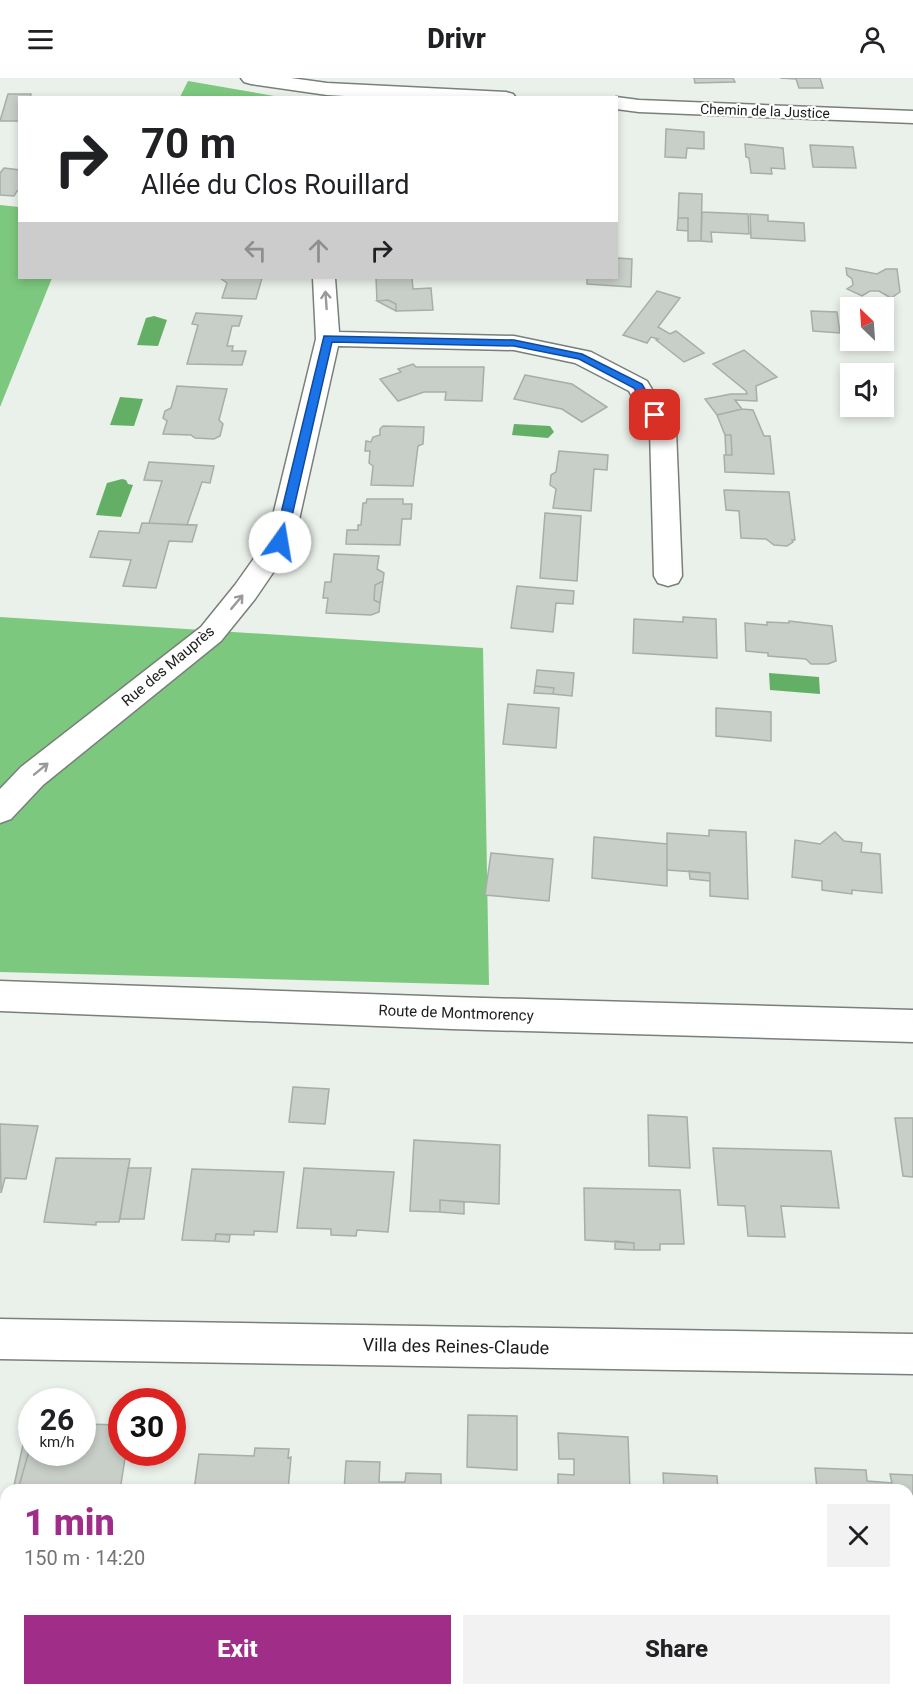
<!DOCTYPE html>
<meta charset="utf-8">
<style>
:root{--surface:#fff;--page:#f2f2f2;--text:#202124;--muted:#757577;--accent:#a02d88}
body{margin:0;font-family:Roboto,sans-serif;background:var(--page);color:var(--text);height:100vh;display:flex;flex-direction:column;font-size:22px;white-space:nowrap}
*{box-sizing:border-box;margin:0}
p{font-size:20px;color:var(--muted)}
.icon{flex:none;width:33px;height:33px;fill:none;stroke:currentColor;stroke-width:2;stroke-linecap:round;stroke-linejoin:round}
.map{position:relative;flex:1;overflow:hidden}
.drawer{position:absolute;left:0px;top:1406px;width:914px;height:212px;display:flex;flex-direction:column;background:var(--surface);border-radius:18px 18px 0 0;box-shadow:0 3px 9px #0003}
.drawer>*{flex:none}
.banner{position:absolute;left:18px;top:18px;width:600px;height:183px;border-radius:0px;box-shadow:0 3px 9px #0003;background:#fff;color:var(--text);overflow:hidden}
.needle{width:39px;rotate:335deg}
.fabs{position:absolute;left:840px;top:219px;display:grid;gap:12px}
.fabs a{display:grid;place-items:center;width:54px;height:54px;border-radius:0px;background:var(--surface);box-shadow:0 3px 9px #0003;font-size:30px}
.speed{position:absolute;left:18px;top:1310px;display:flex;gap:12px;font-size:30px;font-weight:700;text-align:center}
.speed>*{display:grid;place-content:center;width:78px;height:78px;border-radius:50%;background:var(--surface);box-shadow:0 3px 9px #0003;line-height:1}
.speed small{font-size:15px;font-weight:400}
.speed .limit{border:9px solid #d22;background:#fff;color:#111}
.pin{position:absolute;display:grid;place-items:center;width:51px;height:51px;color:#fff;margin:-26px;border-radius:12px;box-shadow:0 3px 9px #0006}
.me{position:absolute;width:66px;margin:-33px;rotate:13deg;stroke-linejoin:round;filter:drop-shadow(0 0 4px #0008)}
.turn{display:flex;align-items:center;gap:21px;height:126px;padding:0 24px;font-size:27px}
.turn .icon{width:78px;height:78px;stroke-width:2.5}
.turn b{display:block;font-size:42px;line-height:51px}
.lanes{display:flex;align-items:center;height:57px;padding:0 24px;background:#0003;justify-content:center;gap:30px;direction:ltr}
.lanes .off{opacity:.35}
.round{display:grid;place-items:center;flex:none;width:63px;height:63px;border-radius:0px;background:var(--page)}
.overview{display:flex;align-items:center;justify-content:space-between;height:102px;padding:0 24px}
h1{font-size:36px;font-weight:800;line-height:45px;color:var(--accent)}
.button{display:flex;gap:12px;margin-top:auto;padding:12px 24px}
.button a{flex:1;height:69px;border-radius:0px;background:var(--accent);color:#fff;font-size:24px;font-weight:800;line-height:69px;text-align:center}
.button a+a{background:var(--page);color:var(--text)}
header{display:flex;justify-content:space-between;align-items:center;height:78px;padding:0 24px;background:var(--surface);font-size:27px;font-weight:800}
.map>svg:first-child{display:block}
.forest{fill:#7cc87e}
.water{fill:#63af66}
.building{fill:#c8cec8;stroke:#a7ada7;stroke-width:1.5}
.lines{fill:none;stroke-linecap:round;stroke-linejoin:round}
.minor-casing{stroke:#797f79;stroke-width:3}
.minor{fill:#fff;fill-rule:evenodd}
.oneway{stroke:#999a99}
.route{fill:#1a73e8;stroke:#114b97;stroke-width:1.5}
.labels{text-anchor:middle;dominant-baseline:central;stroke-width:4.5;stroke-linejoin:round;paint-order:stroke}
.far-street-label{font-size:14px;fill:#1c1e1c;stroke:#fff}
.street-label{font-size:15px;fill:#1c1e1c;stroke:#fff}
.near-street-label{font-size:18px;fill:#1c1e1c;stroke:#fff}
</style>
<header><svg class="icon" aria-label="menu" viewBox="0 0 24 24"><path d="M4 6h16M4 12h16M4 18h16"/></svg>Drivr<svg class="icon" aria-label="person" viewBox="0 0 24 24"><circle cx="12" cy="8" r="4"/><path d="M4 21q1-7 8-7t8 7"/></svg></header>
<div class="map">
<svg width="913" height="1616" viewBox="0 0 913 1616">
<rect width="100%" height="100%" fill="#eaf0ea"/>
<!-- forest -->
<path class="forest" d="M188,3L280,19H281H180Z
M0,127L19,129L20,200H52L0,329Z
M0,539L483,570L489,907L0,894Z"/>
<!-- water -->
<path class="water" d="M154,238L167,242L158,268L137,267L146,240Z
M120,319L143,321L134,348L110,347Z
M514,346L550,348L554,354L548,360L512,357Z
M122,401L126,402L128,406L133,407L121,439L96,437L107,405Z
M769,595L819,599L820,616L770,612Z"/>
<!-- building -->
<path class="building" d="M694,0H733L735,4L695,5Z
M820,0L823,10H799L796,1L780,0Z
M8,16H31L30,20H20V43H0Z
M666,51L704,54V71L687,70L686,80L665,79Z
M745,66L783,70L785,91L771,90L772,96L751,95L749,80L746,79Z
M810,67L853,69L856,90L813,89Z
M4,90L20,92V113H17L14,118L0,117V95Z
M679,115L702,116L701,163H688V140H678Z
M702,134L748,136L749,156L711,154L712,164L701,163Z
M750,136L768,137V143L804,145L805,163L751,160Z
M678,140H688V153L677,152Z
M616,180L632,181L631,209L587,206V200H616Z
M846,190L877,196L886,191H897L900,214L891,220L879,213H870L862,218L847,211L853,207L852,201L847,197Z
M220,200H262L256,221L222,220L227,205Z
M376,200H412L413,211L431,210L433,232L396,233V226L388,222L377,223Z
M657,213L680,220L658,249L670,256L676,253L704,275L684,284L656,262L658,261L651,259L647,265L623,257Z
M388,222L396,226V233L377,223Z
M811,233L837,234L840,255L813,253Z
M196,235L242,238L239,248H232L227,268H233L232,273H246L242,287L187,286L198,247L192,246Z
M744,272L777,299L756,308L757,323L735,322L742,331L717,337L705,321L731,316H747L746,313L713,286Z
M413,286L416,289H484L482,323L445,322L446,314H424L398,323L380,301L401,294L398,291Z
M525,297L572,306L607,329L582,344L562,331L514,321Z
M177,308L227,311L219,342L223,346L220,358L214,361L195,360L191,357L163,356L167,343L163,340L165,333L171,330Z
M742,331L753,332L764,358H770L774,396L725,394L724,377H732L731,357H725L717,337Z
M383,348L424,349L423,366L418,368L413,408L371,407L373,388L369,385L370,373H365L366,363L371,364L373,359L380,357V351Z
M725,357H731L732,377H726Z
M559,373L608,377L607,392L594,391L591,433L553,430L556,411L550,407L551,397L556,394Z
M149,384L214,388L210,405L202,404L187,447L149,445L162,403L144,402Z
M724,412L789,414L795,462H792L793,464L787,468L774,467L766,461L741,460L739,433L726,432Z
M367,421H403V426H412L411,441H402L400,467L346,466L347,452H358V447H361L363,425H366Z
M545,435L581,438L577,503L540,500Z
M142,445L197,447L192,464L169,463L156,510L123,508L131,482L90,479L99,453L139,455Z
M334,476L379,478L377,491L384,495L383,503L375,507L374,522L380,525L379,534L371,537L326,535L328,520H323L325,504H331Z
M383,503L380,525L374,522L375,507Z
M517,508L574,513L573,526L556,525L553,554L511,550Z
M683,539L716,541L717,580L633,575L634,541L683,544Z
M789,543L832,548L836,583L828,586H811L806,581L768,578V575L746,573L745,545L767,547V544L789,545Z
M537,592L574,595L572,618L553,616L554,610L535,608Z
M535,608L554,610L553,616L534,615Z
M508,626L559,630L556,670L503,666Z
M716,630L771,634V663L716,658Z
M709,752L746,754L748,821L710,818V795L667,792V755L709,758Z
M835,754L844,763L862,765L861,774L880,776L882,815L852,812V816L822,812V803L792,799L795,762L820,766Z
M594,759L667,766V808L592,800Z
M491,775L553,781L549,823L485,817Z
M689,793L710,795V803L690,801Z
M293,1009L329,1011L325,1046L289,1044Z
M648,1037L687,1039L690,1090L649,1088Z
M895,1040H913V1099L903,1098Z
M0,1046L38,1048L26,1101L5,1100L1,1115Z
M414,1062L500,1067L499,1126L440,1122V1134L410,1133Z
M713,1070L831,1073L839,1130L781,1128L785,1159L748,1158L745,1128L718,1127Z
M56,1080L130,1081L119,1144H96V1147L44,1144Z
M128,1090H151L144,1141H120Z
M304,1090L394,1094L388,1154L357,1152L356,1158L331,1157V1151L297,1150Z
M192,1091L284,1094L277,1154L254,1153V1157L216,1156L215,1163L182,1162Z
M584,1110L680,1112L684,1166H660V1172H634V1165L585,1162Z
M440,1122L464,1124V1136L440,1134Z
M216,1156L230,1157L229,1164L215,1163Z
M615,1163L634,1165V1172L615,1171Z
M30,1335L32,1362L18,1412H13Z
M468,1337L517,1338V1392L467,1389Z
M82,1346L122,1347V1374H126L120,1412H18L32,1362V1374H82Z
M558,1355L628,1359L630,1412H558V1396L574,1397V1381H559Z
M255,1370L289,1371L288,1380L291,1379L288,1412H194L199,1376L254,1378Z
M346,1383L380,1384L379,1404H405L406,1395L441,1396V1412H344Z
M815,1390L866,1392L867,1403L892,1405L890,1396L913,1397V1473H908V1412H817Z
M663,1395L717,1398L718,1412H664Z
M0,1509H6L5,1549L0,1548Z"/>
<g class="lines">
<defs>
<path id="minor" d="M241,0H291L327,5L506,14L513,16L516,20H379L327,17L251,6L244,4Z
M616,19L639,22L913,33V45L639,34L616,31Z
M313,200H335L339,254L514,258L591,274L647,303L676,352L682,498L678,505L668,508L658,505L654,498L650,352L629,313L575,285L514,272L338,268L294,464L255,521L221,563L43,707L11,741L0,745V711L21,689L201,549L235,507L267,462L316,261Z
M0,903L452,919L913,932V964L452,951L0,933Z
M0,1241L913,1256V1296L0,1281Z"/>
</defs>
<!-- minor casing -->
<use href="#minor" class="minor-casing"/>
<!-- minor -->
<use href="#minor" class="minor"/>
</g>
<!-- one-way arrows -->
<defs><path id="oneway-shaft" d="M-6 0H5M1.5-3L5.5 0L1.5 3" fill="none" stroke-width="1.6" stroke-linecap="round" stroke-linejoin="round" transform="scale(1.5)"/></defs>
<g class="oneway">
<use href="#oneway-shaft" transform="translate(326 222) rotate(-94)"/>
<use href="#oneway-shaft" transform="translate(237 524) rotate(-50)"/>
<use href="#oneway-shaft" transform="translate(41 691) rotate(-39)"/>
</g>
<!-- route -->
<path class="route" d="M324,258L514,262L582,276L642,306L660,337L655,341L651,340L634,310L579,281L514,268L332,264L286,464L280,468L274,464Z"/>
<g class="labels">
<!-- far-street labels -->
<g class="far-street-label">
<text transform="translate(765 33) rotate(2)">Chemin de la Justice</text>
</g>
<!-- street labels -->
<g class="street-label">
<text transform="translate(168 588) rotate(-40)">Rue des Mauprès</text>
<text transform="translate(456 935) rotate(2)">Route de Montmorency</text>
</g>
<!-- near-street labels -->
<g class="near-street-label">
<text transform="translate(456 1268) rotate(1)">Villa des Reines-Claude</text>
</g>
</g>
</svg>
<div class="fabs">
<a><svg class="needle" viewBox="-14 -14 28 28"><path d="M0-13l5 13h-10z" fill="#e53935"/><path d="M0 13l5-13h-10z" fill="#757577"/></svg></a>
<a><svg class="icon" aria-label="sound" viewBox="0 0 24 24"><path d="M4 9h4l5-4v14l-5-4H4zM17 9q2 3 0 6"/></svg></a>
</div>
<div class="speed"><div>26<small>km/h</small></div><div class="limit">30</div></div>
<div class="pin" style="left:655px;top:337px;background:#d93025"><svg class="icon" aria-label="arrive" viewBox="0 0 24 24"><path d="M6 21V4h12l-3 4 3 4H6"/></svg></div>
<svg class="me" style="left:280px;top:464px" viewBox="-20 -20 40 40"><circle r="19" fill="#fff"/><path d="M0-13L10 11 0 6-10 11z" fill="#1a73e8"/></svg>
<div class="banner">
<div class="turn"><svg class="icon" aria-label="right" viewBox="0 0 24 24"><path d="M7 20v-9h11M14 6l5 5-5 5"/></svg><div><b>70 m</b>Allée du Clos Rouillard</div></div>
<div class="lanes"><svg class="icon off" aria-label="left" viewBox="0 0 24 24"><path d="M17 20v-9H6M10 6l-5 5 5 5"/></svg><svg class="icon off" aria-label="ahead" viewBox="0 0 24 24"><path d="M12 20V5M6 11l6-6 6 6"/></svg><svg class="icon" aria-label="right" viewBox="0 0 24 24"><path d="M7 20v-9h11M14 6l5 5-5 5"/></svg></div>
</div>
<section class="drawer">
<div class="overview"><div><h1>1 min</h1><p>150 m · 14:20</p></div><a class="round"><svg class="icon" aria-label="close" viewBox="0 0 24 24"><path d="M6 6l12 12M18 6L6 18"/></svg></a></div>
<div class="button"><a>Exit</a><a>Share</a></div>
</section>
</div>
